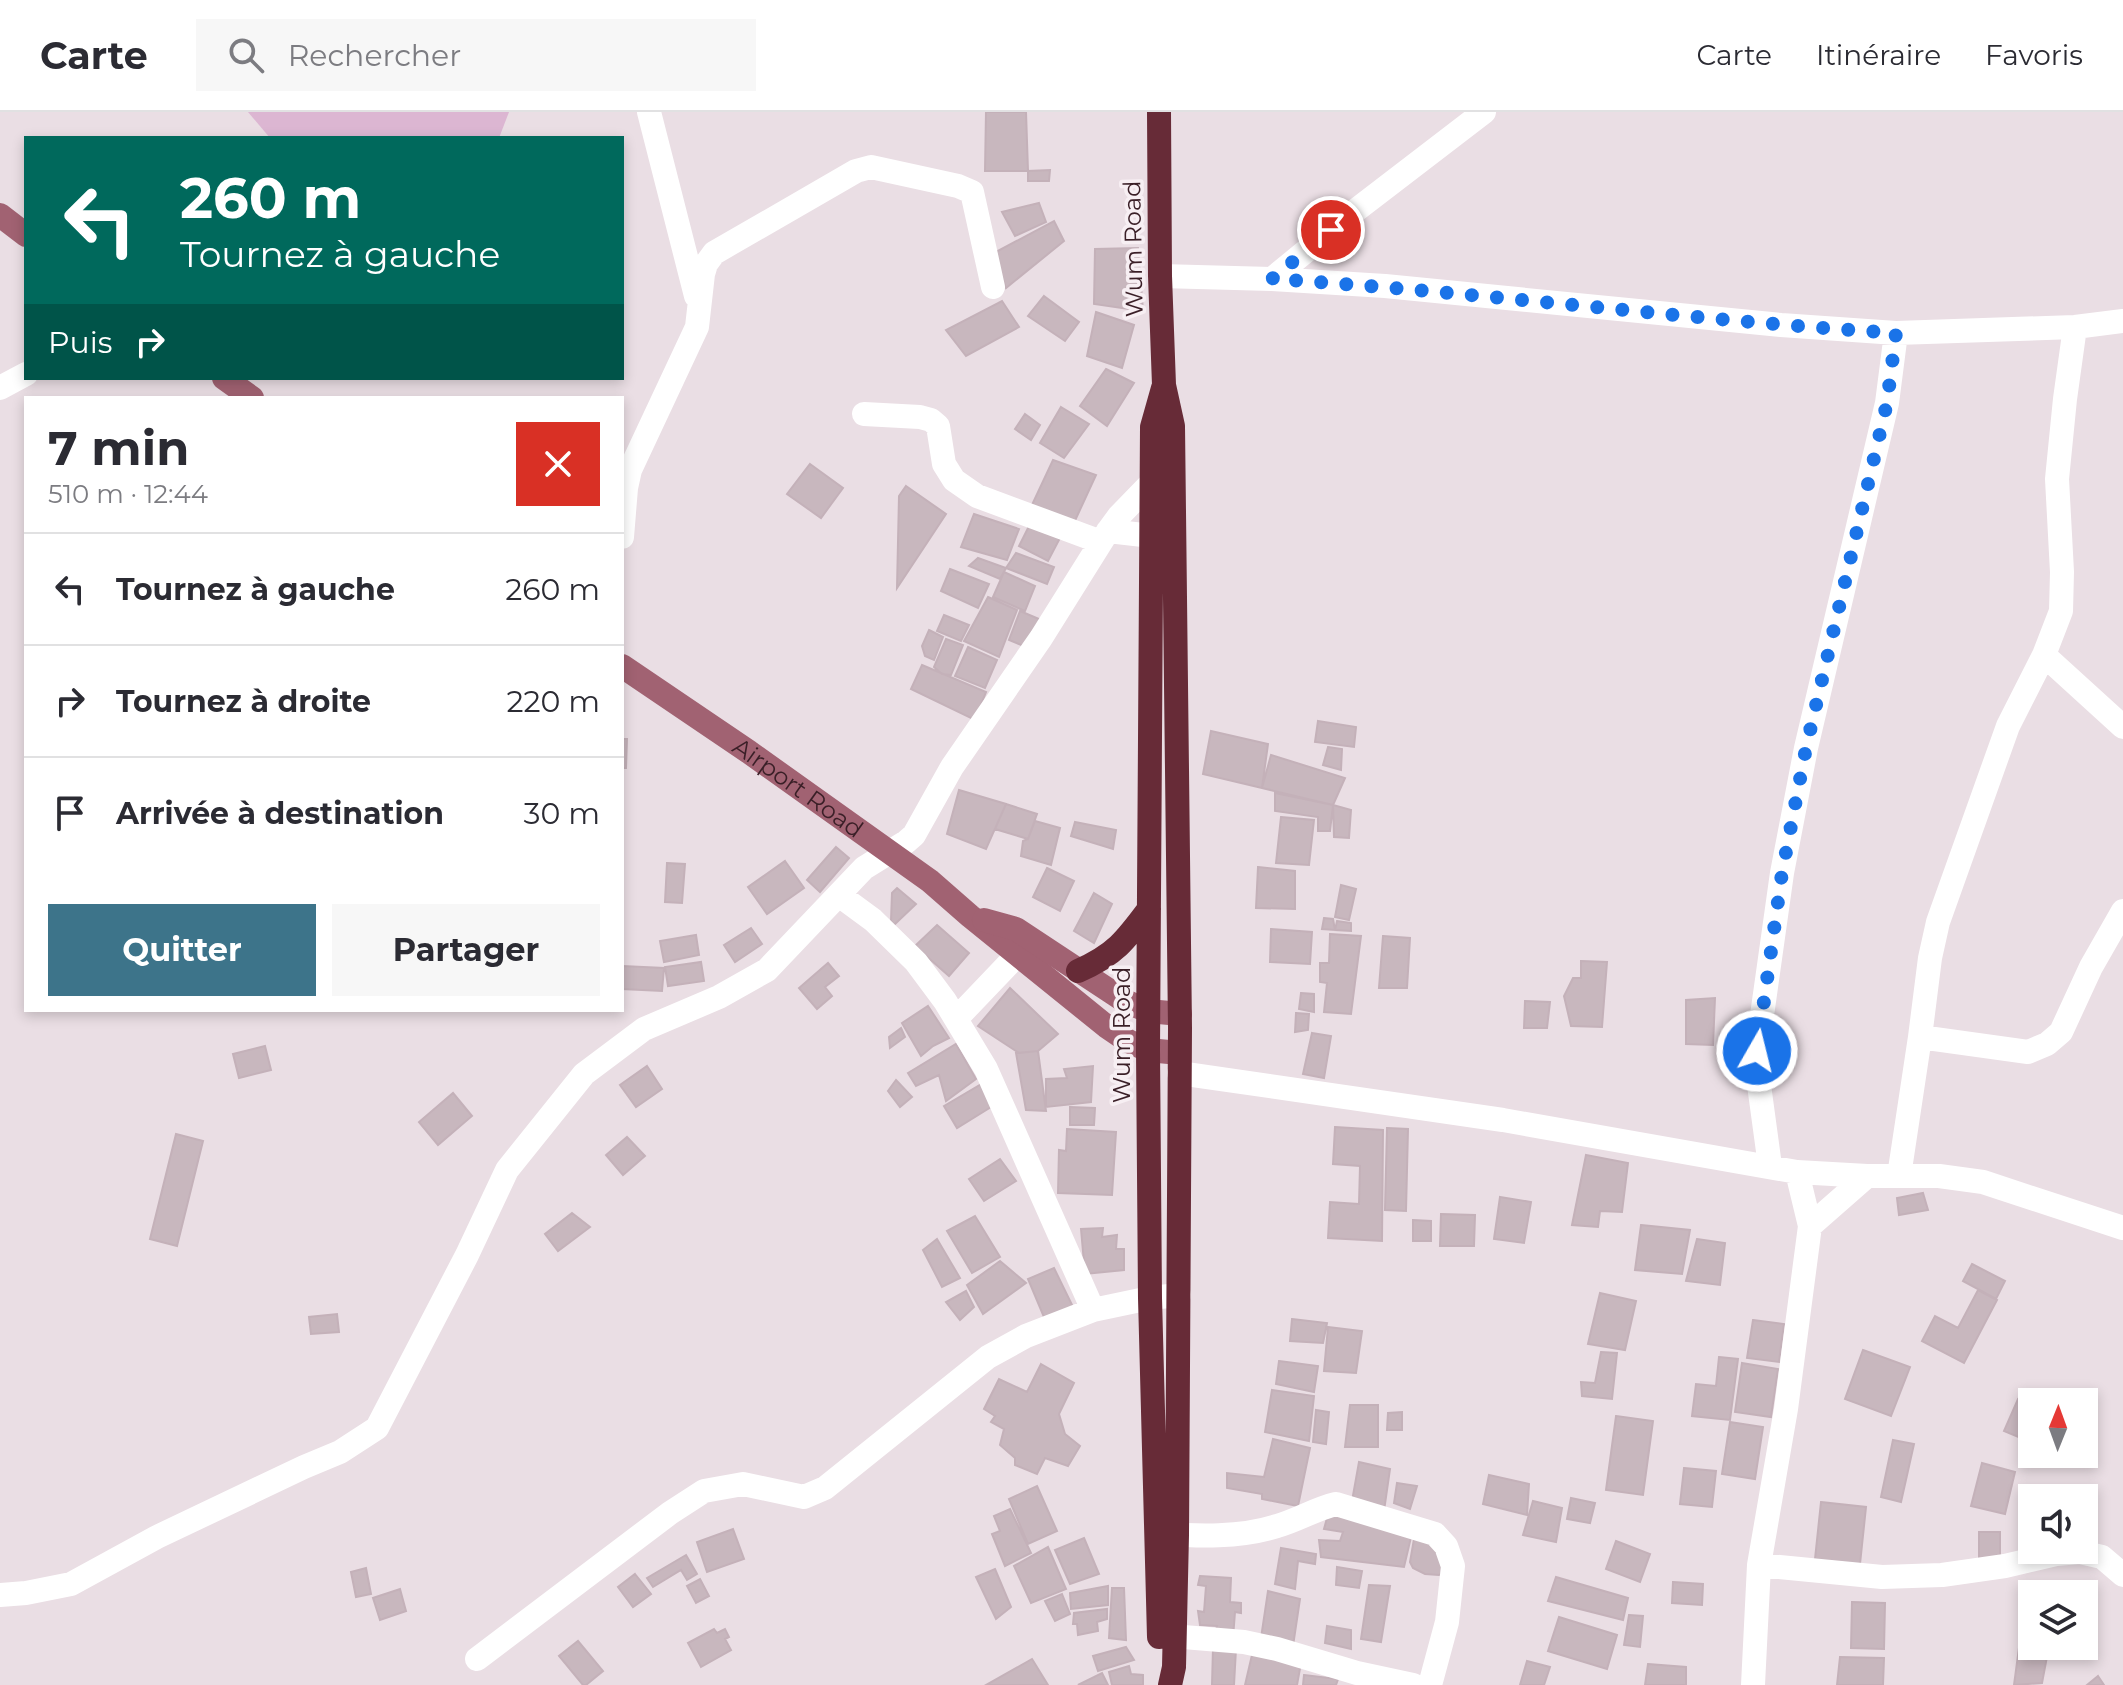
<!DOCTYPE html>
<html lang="fr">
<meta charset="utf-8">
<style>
:root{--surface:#fff;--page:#f7f7f7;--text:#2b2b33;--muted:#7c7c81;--line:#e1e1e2;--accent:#3d748a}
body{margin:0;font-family:Montserrat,sans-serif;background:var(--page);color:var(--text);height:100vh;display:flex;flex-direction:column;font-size:30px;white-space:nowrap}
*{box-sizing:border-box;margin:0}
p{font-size:26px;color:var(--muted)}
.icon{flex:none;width:44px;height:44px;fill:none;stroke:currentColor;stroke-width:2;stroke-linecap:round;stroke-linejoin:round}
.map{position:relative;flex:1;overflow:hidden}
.side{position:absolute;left:24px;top:284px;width:600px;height:616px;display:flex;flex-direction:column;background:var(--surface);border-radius:0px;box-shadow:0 4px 12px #0003}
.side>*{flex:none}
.hud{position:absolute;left:24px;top:24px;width:600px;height:244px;border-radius:0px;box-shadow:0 4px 12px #0003;background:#00695c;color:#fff;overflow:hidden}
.needle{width:52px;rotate:1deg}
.fabs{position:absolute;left:2018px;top:1276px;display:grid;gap:16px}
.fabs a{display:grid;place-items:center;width:80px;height:80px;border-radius:0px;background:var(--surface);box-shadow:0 4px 12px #0003;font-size:40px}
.pin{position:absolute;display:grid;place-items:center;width:68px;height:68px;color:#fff;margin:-34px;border:4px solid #fff;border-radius:50%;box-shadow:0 2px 8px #0007}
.me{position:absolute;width:88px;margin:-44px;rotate:8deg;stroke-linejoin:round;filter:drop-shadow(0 0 6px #0008)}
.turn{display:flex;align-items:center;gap:28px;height:168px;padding:0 24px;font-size:36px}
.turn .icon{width:104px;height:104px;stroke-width:2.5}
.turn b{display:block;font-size:56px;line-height:68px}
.then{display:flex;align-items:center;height:76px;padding:0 24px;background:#0003;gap:16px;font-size:30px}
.round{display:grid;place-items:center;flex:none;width:84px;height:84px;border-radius:0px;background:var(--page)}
.headline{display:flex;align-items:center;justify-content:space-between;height:136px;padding:0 24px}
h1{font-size:48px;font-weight:700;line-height:60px}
.button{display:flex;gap:16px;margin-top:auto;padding:16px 24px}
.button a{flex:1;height:92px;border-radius:0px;background:var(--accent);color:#fff;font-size:32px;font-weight:700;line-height:92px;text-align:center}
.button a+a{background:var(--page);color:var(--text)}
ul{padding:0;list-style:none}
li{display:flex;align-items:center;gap:24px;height:112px;padding:0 24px;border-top:2px solid var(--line)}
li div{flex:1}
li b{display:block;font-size:30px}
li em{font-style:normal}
header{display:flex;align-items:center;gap:48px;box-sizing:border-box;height:112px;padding:0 40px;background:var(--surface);border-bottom:2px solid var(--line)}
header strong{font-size:38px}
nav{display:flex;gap:44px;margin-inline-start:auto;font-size:28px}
.search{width:560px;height:72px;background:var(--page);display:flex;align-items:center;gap:20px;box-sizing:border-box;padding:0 28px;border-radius:0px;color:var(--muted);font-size:30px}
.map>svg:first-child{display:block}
.green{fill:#dcb6d2}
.building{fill:#c8b7be;stroke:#c4b1b9;stroke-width:2}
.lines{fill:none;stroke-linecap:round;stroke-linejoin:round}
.minor{stroke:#fff;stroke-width:24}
.major{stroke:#a16272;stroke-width:24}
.highway{stroke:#672b37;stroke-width:24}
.route{stroke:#1a73e8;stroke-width:14;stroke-dasharray:0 25.2}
.labels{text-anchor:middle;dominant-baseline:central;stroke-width:7;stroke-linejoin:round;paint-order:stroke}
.street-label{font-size:24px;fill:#3a1f27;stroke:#f7eff3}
</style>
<header>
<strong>Carte</strong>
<div class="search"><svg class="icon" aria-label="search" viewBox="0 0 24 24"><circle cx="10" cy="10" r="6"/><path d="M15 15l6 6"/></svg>Rechercher</div>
<nav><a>Carte</a><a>Itinéraire</a><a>Favoris</a></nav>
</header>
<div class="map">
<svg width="2123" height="1573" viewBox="0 0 2123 1573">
<rect width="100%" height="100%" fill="#eadee4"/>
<!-- green -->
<path class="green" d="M248,0H509L499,26H270Z"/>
<!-- building -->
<path class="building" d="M986,0H1026L1028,59H985Z
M1050,58L1049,69H1028V59Z
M1039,91L1046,110L1015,124L1002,100Z
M1054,109L1064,129L1006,176L994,141Z
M1138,136L1143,199L1094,192L1095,137Z
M1044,184L1079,210L1065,229L1028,204Z
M1002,189L1019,215L966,244L946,218Z
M1096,200L1134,213L1122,256L1087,244Z
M1106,257L1134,271L1107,314L1080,294Z
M1061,295L1089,312L1064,346L1040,331Z
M1025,302L1040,313L1031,328L1015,317Z
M1053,348L1096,363L1073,413L1031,395Z
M810,352L843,376L821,406L787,382Z
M906,374L946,402L897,476L899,384Z
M974,402L1019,417L1007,448L961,435Z
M1030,412L1060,426L1048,449L1019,434Z
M1016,441L1054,455L1047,472L1006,456Z
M978,446L1006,456L1000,467L969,454Z
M950,457L989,472L978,496L941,479Z
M1004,460L1035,474L1025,499L993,485Z
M988,485L1017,498L999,545L964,529Z
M1020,499L1046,510L1029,536L1009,528Z
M944,503L969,513L961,529L937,519Z
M929,518L943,525L934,548L925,544L922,534Z
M946,527L963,533L951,563L942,562L934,555Z
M968,535L997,548L985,576L955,564Z
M922,553L986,580L975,608L911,577Z
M1318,609L1356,615L1354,635L1315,630Z
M1211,619L1268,632L1262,676L1203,662Z
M622,627H627L626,656H622Z
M1328,635L1342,637L1341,658L1323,653Z
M1271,643L1345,666L1333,693L1262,676Z
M959,678L1006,692L986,737L947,722Z
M1275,681L1333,693L1330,719H1318V705L1275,699Z
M1006,692L1037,702L1028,727L995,717Z
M1333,693L1351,698L1349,726L1334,725Z
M1281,705L1314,708L1309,753L1276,751Z
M1035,709L1060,716L1051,753L1021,744L1023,729L1028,727Z
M1075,710L1116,718L1113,737L1071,724Z
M836,735L849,746L820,780L807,768Z
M785,749L804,776L767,802L748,775Z
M667,751L685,752L682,791L665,790Z
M1258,755L1295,759V797L1256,796Z
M1047,756L1074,769L1060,799L1033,785Z
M1341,773L1356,777L1349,808L1335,805Z
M897,776L916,792L894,813L891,809L892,781Z
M1094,781L1112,792L1094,831L1074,819Z
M1324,806L1333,807L1335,818L1322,817Z
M1337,809L1351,811V819L1335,818Z
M937,813L969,841L949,864L915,834Z
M751,816L762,832L735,850L724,833Z
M1271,817L1312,820L1310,852L1270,850Z
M1330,822L1361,824L1351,902L1324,900L1327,871L1320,870V851H1329Z
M696,823L699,843L664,850L660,829Z
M1383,824L1410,826L1407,876H1379Z
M1581,849L1607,850L1602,915L1571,914L1564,884L1573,866H1581Z
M701,850L704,869L668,874L665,855Z
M828,851L839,864L825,875L832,884L817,897L799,876Z
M622,854L664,856L662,879L622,877Z
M1010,876L1058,922L1038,939L1019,941L978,914Z
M1301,881L1314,882V900L1299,897Z
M1715,886L1713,933L1686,932V888Z
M1525,889L1550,890L1547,916H1524Z
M928,894L949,926L933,934L921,944L902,911Z
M1296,901L1309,902L1308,918L1295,920Z
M901,916L905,925L890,936L889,925Z
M1312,921L1331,924L1324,966L1303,962Z
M956,932L976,967L946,989L939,963L916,974L908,961Z
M265,934L271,958L239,966L233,942Z
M1038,939L1046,999L1026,998L1016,941Z
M647,954L662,977L636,995L620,973Z
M1093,954L1091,990L1046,995V967L1067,966L1064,957Z
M896,968L912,985L900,995L888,979Z
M985,970L996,992L957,1016L944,994Z
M453,981L472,1004L438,1033L419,1010Z
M1070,995L1095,996L1094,1013H1070Z
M1335,1015L1383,1018L1382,1129L1328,1126L1330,1090L1359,1092L1360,1054L1333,1052Z
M1387,1016L1408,1017L1406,1099L1385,1098Z
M1067,1017L1116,1020L1112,1083L1058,1081L1059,1038L1066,1039Z
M176,1022L203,1029L177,1134L150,1127Z
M627,1025L645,1044L623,1063L606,1043Z
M1586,1043L1628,1051L1622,1100L1600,1099L1598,1115L1572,1113Z
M1000,1047L1016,1069L984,1089L969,1067Z
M1923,1081L1928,1098L1899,1103L1897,1086Z
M1500,1085L1531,1090L1524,1131L1494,1127Z
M572,1101L590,1115L558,1139L545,1122Z
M1441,1102L1475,1103L1474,1134H1440Z
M975,1104L1000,1145L972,1161L947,1119Z
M1413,1108L1431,1109V1129H1413Z
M1641,1113L1690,1118L1682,1162L1635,1158Z
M1103,1116L1102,1125L1117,1123L1116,1137H1124V1158L1085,1162L1081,1117Z
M937,1127L960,1166L942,1175L923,1138Z
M1697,1127L1725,1131L1720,1173L1686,1169Z
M1000,1149L1026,1171L983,1202L967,1173Z
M1972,1152L2005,1169L1996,1187L1963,1169Z
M1054,1156L1074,1197L1046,1210L1028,1167Z
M1978,1178L1997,1188L1964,1251L1922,1229L1935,1204L1958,1216Z
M966,1179L974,1195L960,1208L946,1190Z
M1600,1181L1636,1189L1625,1238L1588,1232Z
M337,1202L339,1220L311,1222L309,1205Z
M1292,1207L1327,1211L1323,1231L1290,1229Z
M1753,1208L1784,1212L1779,1250L1747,1246Z
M1328,1215L1362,1219L1356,1261L1324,1259Z
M1863,1238L1910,1255L1891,1304L1845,1287Z
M1601,1240L1617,1241L1612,1287L1582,1284L1581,1270L1595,1271Z
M1719,1245L1738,1247L1730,1308L1692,1304L1696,1272L1716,1274Z
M1279,1249L1318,1254L1314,1280L1276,1272Z
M1742,1251L1778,1257L1771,1305L1735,1300Z
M1041,1252L1074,1271L1059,1302L1065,1322L1080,1334L1068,1354L1045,1346L1037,1362L1015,1353V1346L1000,1333L1004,1317L991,1310L995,1304L984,1297L999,1267L1027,1280Z
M1272,1278L1314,1284L1309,1329L1265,1320Z
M2018,1287L2032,1293V1321L2028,1329L2004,1319Z
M1350,1293H1378V1335H1345Z
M1316,1298L1329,1300L1326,1332L1313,1330Z
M1402,1300V1318H1387L1388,1301Z
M1616,1304L1653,1309L1643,1383L1606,1378Z
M1730,1310L1763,1315L1755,1367L1722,1362Z
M1273,1327L1310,1336L1298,1394L1262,1387V1382L1227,1376V1361L1264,1365Z
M1893,1328L1914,1332L1901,1390L1881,1385Z
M1359,1350L1390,1357L1384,1399L1352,1389Z
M1982,1351L2015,1360L2005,1402L1971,1394Z
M1684,1356L1716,1359L1712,1395L1680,1392Z
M1489,1363L1529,1372L1527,1403L1483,1392Z
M1397,1371L1417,1374L1410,1397L1394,1391Z
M1037,1374L1057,1419L1028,1432L1009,1387Z
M1571,1386L1595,1391L1590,1411L1567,1407Z
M1533,1389L1562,1396L1556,1430L1523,1423Z
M1821,1390L1866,1395L1860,1452L1815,1447Z
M1010,1397L1031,1441L1005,1454L992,1422L1000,1419L994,1404Z
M1329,1399L1412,1421L1404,1455L1321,1445L1319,1428L1340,1429L1343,1420L1324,1417Z
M733,1417L744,1447L707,1460L697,1430Z
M1979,1420H2000V1446H1979Z
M1084,1426L1099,1462L1070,1472L1055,1438Z
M1414,1427L1437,1431L1448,1458L1439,1463L1425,1462L1413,1456L1410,1450Z
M1616,1429L1650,1442L1640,1470L1606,1457Z
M1048,1435L1066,1477L1031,1491L1014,1454Z
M1281,1436L1316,1442L1315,1452L1298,1449L1295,1477L1275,1472Z
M686,1443L697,1462L687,1468L681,1458L653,1475L647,1466Z
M1337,1455L1362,1459L1359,1476L1336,1473Z
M366,1456L371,1482L356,1485L351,1460Z
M995,1457L1011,1495L996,1507L976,1465Z
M635,1462L651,1482L633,1495L618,1475Z
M1200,1464L1231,1466L1230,1490L1241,1491V1501L1235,1500L1233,1526L1215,1523L1217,1514L1200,1513L1198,1499L1204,1500L1206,1474L1198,1473Z
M1556,1465L1628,1486L1623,1508L1548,1489Z
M700,1467L709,1484L696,1491L687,1474Z
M1673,1470L1703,1472L1702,1493L1672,1491Z
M1369,1473L1390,1474L1381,1530L1361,1527Z
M1108,1474V1493L1071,1497L1070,1481Z
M1112,1476H1124L1126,1528L1109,1526Z
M400,1477L406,1499L380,1508L373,1486Z
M1268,1479L1300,1487L1293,1534L1261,1526Z
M1062,1482L1070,1502L1055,1509L1045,1489Z
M1852,1490L1885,1491L1884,1537L1851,1536Z
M1107,1497V1507L1097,1510L1098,1519L1078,1523L1077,1512H1073L1074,1501Z
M1629,1503L1643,1504L1640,1535L1624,1533Z
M1559,1505L1617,1523L1607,1557L1548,1539Z
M1327,1514L1351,1518V1537L1325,1531Z
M714,1517L717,1521L725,1517L729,1525L725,1527L731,1538L701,1555L688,1531Z
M2021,1521L2032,1523V1534H2049L2042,1571L2014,1573Z
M578,1529L603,1559L586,1573H583L559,1544Z
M1126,1535L1134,1548L1098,1559L1093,1544Z
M1213,1536L1236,1537L1234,1573H1212Z
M1252,1543L1301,1551L1297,1573H1245Z
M1840,1545L1884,1546L1883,1573H1837Z
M1032,1547L1048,1573H986Z
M1527,1549L1550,1555L1544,1573H1520Z
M1648,1552L1686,1555V1573H1645Z
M1129,1554L1131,1562L1143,1563V1573H1112L1109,1560Z
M1102,1561L1108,1573H1078Z
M1304,1563L1338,1567L1336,1573H1303Z
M2098,1564L2104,1573H2087Z"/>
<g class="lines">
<!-- minor -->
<path class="minor" d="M649,0L696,184
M1160,164L1272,167L1385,174L1781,213L1896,221L2075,215L2123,209
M1272,167L1351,102L1484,0
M0,276L26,262
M864,302L920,305L931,308L938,314L944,352L954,368L977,384L1101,430
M1108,419L1152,424
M622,425L626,376L630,358L697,215L703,162L706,152L714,141L856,59L871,55L958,74L972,80L993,175
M2044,543L2123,615
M839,783L873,808L916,850L945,889L986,957L1093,1198
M956,907L1018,842
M1920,925L2028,940L2047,932L2061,920L2091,855L2123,799
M1179,961L1503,1008L1797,1060L1867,1064H1939L1983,1070L2123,1116
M1770,1054L1759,973L1757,939L1782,761L1806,636L1887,291L1896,221
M1899,1064L1920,925L1930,846L1938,810L2008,614L2044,543L2061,499L2062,460L2057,367L2065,287L2075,215
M1810,1114L1867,1064
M1159,1422C1198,1424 1240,1426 1277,1414C1298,1408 1315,1397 1336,1392L1435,1422L1446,1434L1453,1454L1447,1510L1430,1573
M1759,1453L1882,1465L1942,1463L2005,1454L2056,1442L2080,1440L2102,1445L2123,1463
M0,1483L26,1481L71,1472L157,1425L304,1355L340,1340L377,1316L467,1143L507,1058L584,962L644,917L719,885L767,858L864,756L906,730L914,723L952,655L1041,526L1108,419L1119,404L1152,370
M1159,1523L1244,1530L1277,1537L1357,1561L1413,1573
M477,1547L670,1401L704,1379L743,1372L804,1385L825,1376L988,1245L1026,1224L1093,1198L1150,1186L1179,1183
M1753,1573L1759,1453L1786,1297L1810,1114L1797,1060"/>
<!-- major -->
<g class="major">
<path d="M0,103L26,123"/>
<path d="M224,266L252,286"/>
<path id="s1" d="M622,554L749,640L930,769L970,804L1106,914L1128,929L1148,938L1179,941"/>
<path d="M984,808L1016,817L1125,889L1148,899L1180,902"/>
</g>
<!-- highway -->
<path class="highway" d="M1159,0L1160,164L1164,273L1173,314L1180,916L1177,1423L1174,1555L1170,1573
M1078,859C1115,843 1126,828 1149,797
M1159,1525L1150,1186L1148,938L1152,315L1163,276"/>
</g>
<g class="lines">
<!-- route -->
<path class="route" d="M1331,118L1272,167C1480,180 1687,208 1896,221L1887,291L1806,636L1782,761L1757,939"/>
</g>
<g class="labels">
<!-- street labels -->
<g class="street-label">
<text transform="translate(1133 137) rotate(-91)">Wum Road</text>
<text stroke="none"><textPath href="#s1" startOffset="214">Airport Road</textPath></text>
<text transform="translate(1121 923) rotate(-90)">Wum Road</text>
</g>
</g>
</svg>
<div class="fabs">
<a><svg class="needle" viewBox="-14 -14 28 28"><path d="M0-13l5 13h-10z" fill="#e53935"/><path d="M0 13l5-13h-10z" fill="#7c7c81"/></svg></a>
<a><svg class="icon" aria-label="sound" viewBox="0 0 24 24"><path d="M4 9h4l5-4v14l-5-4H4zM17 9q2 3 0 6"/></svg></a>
<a><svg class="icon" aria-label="layers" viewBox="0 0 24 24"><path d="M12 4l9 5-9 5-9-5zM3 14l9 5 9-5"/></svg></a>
</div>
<div class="pin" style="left:1331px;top:118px;background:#d93025"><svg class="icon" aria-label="arrive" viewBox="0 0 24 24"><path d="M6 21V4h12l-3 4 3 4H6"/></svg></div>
<svg class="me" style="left:1757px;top:939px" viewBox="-20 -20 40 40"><circle r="17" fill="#1a73e8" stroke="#fff" stroke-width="3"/><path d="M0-11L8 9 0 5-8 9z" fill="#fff"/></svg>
<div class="hud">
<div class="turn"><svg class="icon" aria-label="left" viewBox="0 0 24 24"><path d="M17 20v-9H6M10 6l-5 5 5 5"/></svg><div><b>260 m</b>Tournez à gauche</div></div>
<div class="then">Puis<svg class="icon" aria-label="right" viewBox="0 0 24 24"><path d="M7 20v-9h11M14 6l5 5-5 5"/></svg></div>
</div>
<section class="side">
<div class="headline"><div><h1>7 min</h1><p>510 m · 12:44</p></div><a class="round" style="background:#d93025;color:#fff"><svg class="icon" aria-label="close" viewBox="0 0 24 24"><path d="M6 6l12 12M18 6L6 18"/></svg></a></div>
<ul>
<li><svg class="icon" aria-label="left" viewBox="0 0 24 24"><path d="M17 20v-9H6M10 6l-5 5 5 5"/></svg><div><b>Tournez à gauche</b></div><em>260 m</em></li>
<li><svg class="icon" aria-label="right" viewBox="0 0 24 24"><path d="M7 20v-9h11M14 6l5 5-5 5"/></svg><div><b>Tournez à droite</b></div><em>220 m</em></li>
<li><svg class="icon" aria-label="arrive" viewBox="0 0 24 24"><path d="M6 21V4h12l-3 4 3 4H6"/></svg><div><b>Arrivée à destination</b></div><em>30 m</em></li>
</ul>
<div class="button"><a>Quitter</a><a>Partager</a></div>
</section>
</div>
